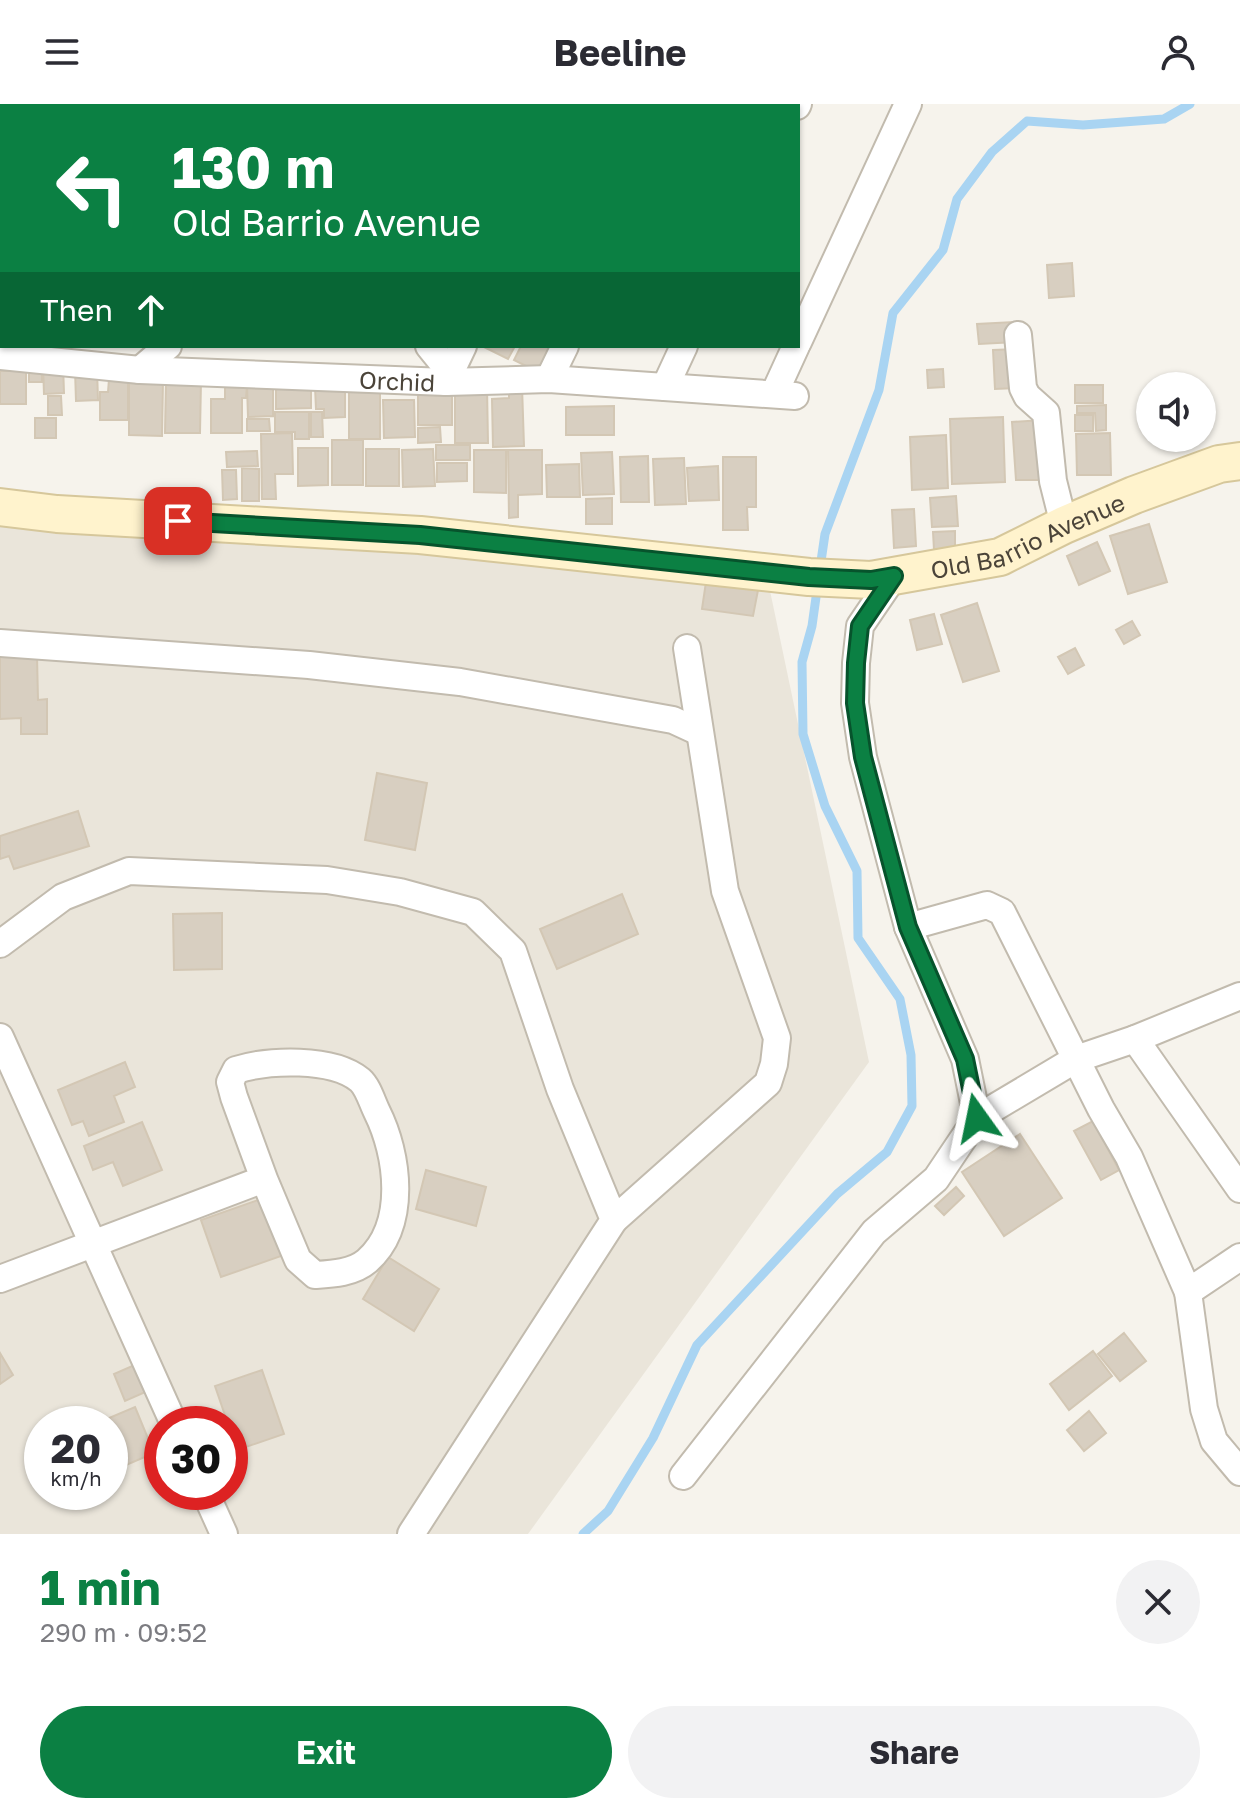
<!DOCTYPE html>
<meta charset="utf-8">
<style>
:root{--surface:#fff;--page:#f2f2f3;--text:#2b2b33;--muted:#7c7c81;--accent:#0b8043}
body{margin:0;font-family:"Golos Text",sans-serif;background:var(--page);color:var(--text);height:100vh;display:flex;flex-direction:column;font-size:30px;white-space:nowrap}
*{box-sizing:border-box;margin:0}
p{font-size:26px;color:var(--muted)}
.icon{flex:none;width:44px;height:44px;fill:none;stroke:currentColor;stroke-width:2;stroke-linecap:round;stroke-linejoin:round}
.map{position:relative;height:1430px;overflow:hidden}
.sheet{display:flex;flex-direction:column;background:var(--surface);flex:1}
.sheet>*{flex:none}
.guide{position:absolute;left:0px;top:0px;width:800px;height:244px;box-shadow:0 2px 6px #0004;background:#0b8043;color:#fff;overflow:hidden}
.buttons{position:absolute;left:1136px;top:268px;display:grid;gap:16px}
.buttons a{display:grid;place-items:center;width:80px;height:80px;border-radius:50%;background:var(--surface);box-shadow:0 2px 6px #0004;font-size:40px}
.speed{position:absolute;left:24px;top:1302px;display:flex;gap:16px;font-size:40px;font-weight:700;text-align:center}
.speed>*{display:grid;place-content:center;width:104px;height:104px;border-radius:50%;background:var(--surface);box-shadow:0 2px 6px #0004;line-height:1}
.speed small{font-size:20px;font-weight:400}
.speed .limit{border:12px solid #d22;background:#fff;color:#111}
.pin{position:absolute;display:grid;place-items:center;width:68px;height:68px;color:#fff;margin:-34px;border-radius:16px;box-shadow:0 4px 12px #0006}
.me{position:absolute;width:88px;margin:-44px;rotate:348deg;stroke-linejoin:round;filter:drop-shadow(0 0 6px #0008)}
.turn{display:flex;align-items:center;gap:28px;height:168px;padding:0 40px;font-size:36px}
.turn .icon{width:104px;height:104px;stroke-width:2.5}
.turn b{display:block;font-size:56px;line-height:68px}
.then{display:flex;align-items:center;height:76px;padding:0 40px;background:#0003;gap:16px;font-size:30px}
.round{display:grid;place-items:center;flex:none;width:84px;height:84px;border-radius:42px;background:var(--page)}
.head{display:flex;align-items:center;justify-content:space-between;height:136px;padding:0 40px}
h1{font-size:48px;font-weight:700;line-height:60px;color:var(--accent)}
.button{display:flex;gap:16px;margin-top:auto;padding:16px 40px}
.button a{flex:1;height:92px;border-radius:48px;background:var(--accent);color:#fff;font-size:32px;font-weight:700;line-height:92px;text-align:center}
.button a+a{background:var(--page);color:var(--text)}
header{display:flex;justify-content:space-between;align-items:center;height:104px;padding:0 40px;background:var(--surface);font-size:36px;font-weight:700}
.map>svg:first-child{display:block}
.residential{fill:#eae5da;fill-rule:evenodd}
.lines{fill:none;stroke-linecap:round;stroke-linejoin:round}
.stream{stroke:#a9d4f2;stroke-width:9}
.building{fill:#d8cfc1;stroke:#d3c7b4;stroke-width:2}
.street-casing{stroke:#c2bbae;stroke-width:30}
.secondary-casing{stroke:#d6c79b;stroke-width:40}
.street{stroke:#fff;stroke-width:26}
.secondary{stroke:#fff3cd;stroke-width:36}
.route-casing{stroke:#07532c;stroke-width:20}
.route{stroke:#0b8043;stroke-width:14}
.labels{text-anchor:middle;dominant-baseline:central;stroke-width:8;stroke-linejoin:round;paint-order:stroke}
.street-label{font-size:24px;fill:#4b4439;stroke:#fff}
</style>
<header><svg class="icon" aria-label="menu" viewBox="0 0 24 24"><path d="M4 6h16M4 12h16M4 18h16"/></svg>Beeline<svg class="icon" aria-label="person" viewBox="0 0 24 24"><circle cx="12" cy="8" r="4"/><path d="M4 21q1-7 8-7t8 7"/></svg></header>
<div class="map">
<svg width="1240" height="1430" viewBox="0 0 1240 1430">
<rect width="100%" height="100%" fill="#f6f3ec"/>
<!-- residential -->
<path class="residential" d="M0,412L765,463L869,958L528,1430H0ZM42,1320H110V1388H42ZM162,1320H230V1388H162Z"/>
<g class="lines">
<!-- stream -->
<path class="stream" d="M820,464L825,430L879,286L893,209L943,146L957,95L992,48L1027,17L1083,21L1164,15L1190,0
M583,1430L608,1407L653,1334L697,1241L837,1090L887,1048L912,1002L911,951L900,895L858,834L857,767L825,702L803,630L802,558L812,522L818,479"/>
</g>
<!-- building -->
<path class="building" d="M1072,159L1074,192L1049,194L1047,161Z
M1014,218L1016,238L979,240L977,220Z
M482,242H515L508,255Z
M521,242H559L544,271L514,256Z
M1017,245L1020,284L995,285L993,246Z
M63,260L64,289L44,290L43,261Z
M42,264V278H29V265Z
M97,265L98,296L76,297L75,266Z
M943,265L944,283L928,284L927,266Z
M0,267H26V300H0Z
M109,275H128V316H100V288H108Z
M129,277H163L162,332L129,331Z
M166,277H201L200,329H165Z
M349,277H380V335H349Z
M276,280H311V304L276,305Z
M273,281V312L248,313L247,282Z
M418,281H452V321H418Z
M1075,281H1103V299H1075Z
M225,282H247L246,294H242V329H211V295H225Z
M509,282H522L524,342L493,343L492,295L509,294Z
M315,283H345V313L324,314V305H316Z
M455,283H487L488,339H455Z
M48,292H61L62,311H48Z
M383,296H414L415,333L384,334Z
M1106,301V326L1096,327L1095,309H1077V302Z
M614,302V331H566V303Z
M275,308H309V335H295V328H275Z
M311,308H322L323,333H311Z
M1075,311H1093V327H1075Z
M1003,313L1005,378L952,380L950,315Z
M35,314H56V334H35Z
M247,315H269L270,327H247Z
M1043,316L1048,376H1016L1012,318Z
M440,323L441,338L418,339V324Z
M292,329L293,370H275L276,395H262L261,330Z
M1110,329L1111,371H1077L1076,330Z
M946,331L948,384L912,386L910,333Z
M332,336H363V381H332Z
M436,341H470V356H436Z
M298,344H328V381L298,382Z
M366,345H399V382H366Z
M433,345L435,382L403,383L402,346Z
M474,346H506V389L474,388Z
M508,346H542V390L518,391V413L509,414Z
M257,347L258,362L227,363L226,348Z
M612,348L614,390L583,391L581,349Z
M648,352L649,398H621L620,353Z
M723,353H756V403H747L748,426H723Z
M684,354L686,400L655,401L653,355Z
M437,359H467V377L437,378Z
M579,360L580,393H547L546,361Z
M718,362L719,396L689,397L687,364Z
M242,364L259,365V397H242Z
M222,366H236L237,395L223,396Z
M956,392L958,422L932,423L930,394Z
M612,394V420H586V395Z
M914,405L916,442L894,444L892,406Z
M1149,420L1167,478L1128,490L1110,432Z
M955,427V444L934,446L933,428Z
M1097,438L1110,467L1079,481L1067,452Z
M706,478L758,486L753,512L702,505Z
M977,499L999,567L963,578L941,511Z
M934,510L942,540L917,546L910,516Z
M1132,517L1140,531L1124,540L1116,526Z
M1075,544L1084,561L1068,570L1058,553Z
M0,552H37L38,596L47,595V630H21V614L0,615Z
M377,669L427,679L415,746L365,736Z
M78,707L89,742L14,765L9,752L0,755V732Z
M622,790L638,830L557,865L540,825Z
M222,809V865L174,866L173,810Z
M125,958L135,983L114,992L124,1018L89,1032L83,1017L72,1021L58,986Z
M1093,1017L1119,1066L1101,1076L1074,1027Z
M142,1018L162,1066L123,1082L113,1058L93,1066L84,1042Z
M1020,1030L1062,1094L1004,1132L962,1068Z
M426,1066L486,1083L476,1122L416,1105Z
M956,1083L964,1092L944,1111L935,1102Z
M264,1094L284,1151L221,1173L201,1116Z
M388,1153L439,1185L414,1227L363,1195Z
M1124,1229L1146,1257L1120,1277L1098,1250Z
M1093,1247L1112,1272L1069,1306L1050,1280Z
M0,1249L13,1271L0,1280Z
M139,1259L150,1286L125,1297L114,1270Z
M262,1266L284,1330L237,1346L230,1320H228L215,1282Z
M135,1303L154,1349L110,1368V1320H95Z
M1089,1307L1106,1329L1084,1347L1067,1326Z"/>
<g class="lines">
<defs>
<g id="street">
<path d="M180,0L182,2"/>
<path d="M51,2L53,0"/>
<path d="M357,2L358,0"/>
<path d="M468,2L469,0"/>
<path d="M575,2L576,0"/>
<path d="M683,2L684,0"/>
<path d="M797,2L798,0"/>
<path d="M0,42L2,40"/>
<path d="M0,181L2,179"/>
<path d="M1018,231L1023,284L1027,292L1046,309L1053,377L1064,421"/>
<path d="M798,238L908,0"/>
<path d="M429,242L450,268"/>
<path id="s1" d="M0,252L140,266L446,278L549,275L795,292"/>
<path d="M140,266L168,242"/>
<path d="M549,275L565,242"/>
<path d="M446,278L463,242"/>
<path d="M665,283L684,242"/>
<path d="M774,290L796,242"/>
<path d="M894,472L860,522L856,559L855,599L863,653L908,823L987,801L1002,808L1101,1005L1129,1053L1188,1188L1240,1153"/>
<path d="M0,539L309,561L460,578L673,616L699,628"/>
<path d="M0,840L63,793L129,767L327,776L400,788L473,808L513,847L560,985L614,1116L411,1430"/>
<path d="M0,933L174,1320"/>
<path d="M1135,935L1240,892"/>
<path d="M977,1014L1076,955L1135,935L1240,1085"/>
<path d="M614,1116L768,979L774,960L777,934L725,787L687,544"/>
<path d="M0,1175L264,1075L234,993L230,978L236,966C268,956 332,953 360,976C368,983 372,998 377,1008C398,1050 408,1121 367,1157C353,1169 332,1170 315,1171L298,1156L264,1075"/>
<path d="M1188,1188L1204,1305L1214,1337L1240,1368"/>
<path d="M683,1372L874,1128L936,1075L977,1014L965,955L908,823"/>
<path d="M205,1388L224,1430"/>
</g>
<g id="secondary">
<path id="s2" d="M0,403L57,410L420,431L809,473L871,476L1000,453L1064,421L1134,391L1219,360L1240,357"/>
</g>
</defs>
<!-- street casing -->
<use href="#street" class="street-casing"/>
<!-- secondary casing -->
<use href="#secondary" class="secondary-casing"/>
<!-- street -->
<use href="#street" class="street"/>
<!-- secondary -->
<use href="#secondary" class="secondary"/>
</g>
<g class="lines">
<defs>
<path id="route" d="M178,417L420,431L809,473L871,476L894,472L860,522L856,559L855,599L863,653L908,823L965,955L977,1014"/>
</defs>
<!-- route casing -->
<use href="#route" class="route-casing"/>
<!-- route -->
<use href="#route" class="route"/>
</g>
<g class="labels">
<!-- street labels -->
<g class="street-label">
<text stroke="none"><textPath href="#s1" startOffset="398">Orchid</textPath></text>
<text stroke="none"><textPath href="#s2" startOffset="1038">Old Barrio Avenue</textPath></text>
</g>
</g>
</svg>
<div class="buttons">
<a><svg class="icon" aria-label="sound" viewBox="0 0 24 24"><path d="M4 9h4l5-4v14l-5-4H4zM17 9q2 3 0 6"/></svg></a>
</div>
<div class="speed"><div>20<small>km/h</small></div><div class="limit">30</div></div>
<div class="pin" style="left:178px;top:417px;background:#d93025"><svg class="icon" aria-label="arrive" viewBox="0 0 24 24"><path d="M6 21V4h12l-3 4 3 4H6"/></svg></div>
<svg class="me" style="left:977px;top:1014px" viewBox="-20 -20 40 40"><path d="M0-17L14 15 0 8-14 15z" fill="#0b8043" stroke="#fff" stroke-width="4"/></svg>
<div class="guide">
<div class="turn"><svg class="icon" aria-label="left" viewBox="0 0 24 24"><path d="M17 20v-9H6M10 6l-5 5 5 5"/></svg><div><b>130 m</b>Old Barrio Avenue</div></div>
<div class="then">Then<svg class="icon" aria-label="ahead" viewBox="0 0 24 24"><path d="M12 20V5M6 11l6-6 6 6"/></svg></div>
</div>
</div>
<section class="sheet">
<div class="head"><div><h1>1 min</h1><p>290 m · 09:52</p></div><a class="round"><svg class="icon" aria-label="close" viewBox="0 0 24 24"><path d="M6 6l12 12M18 6L6 18"/></svg></a></div>
<div class="button"><a>Exit</a><a>Share</a></div>
</section>
